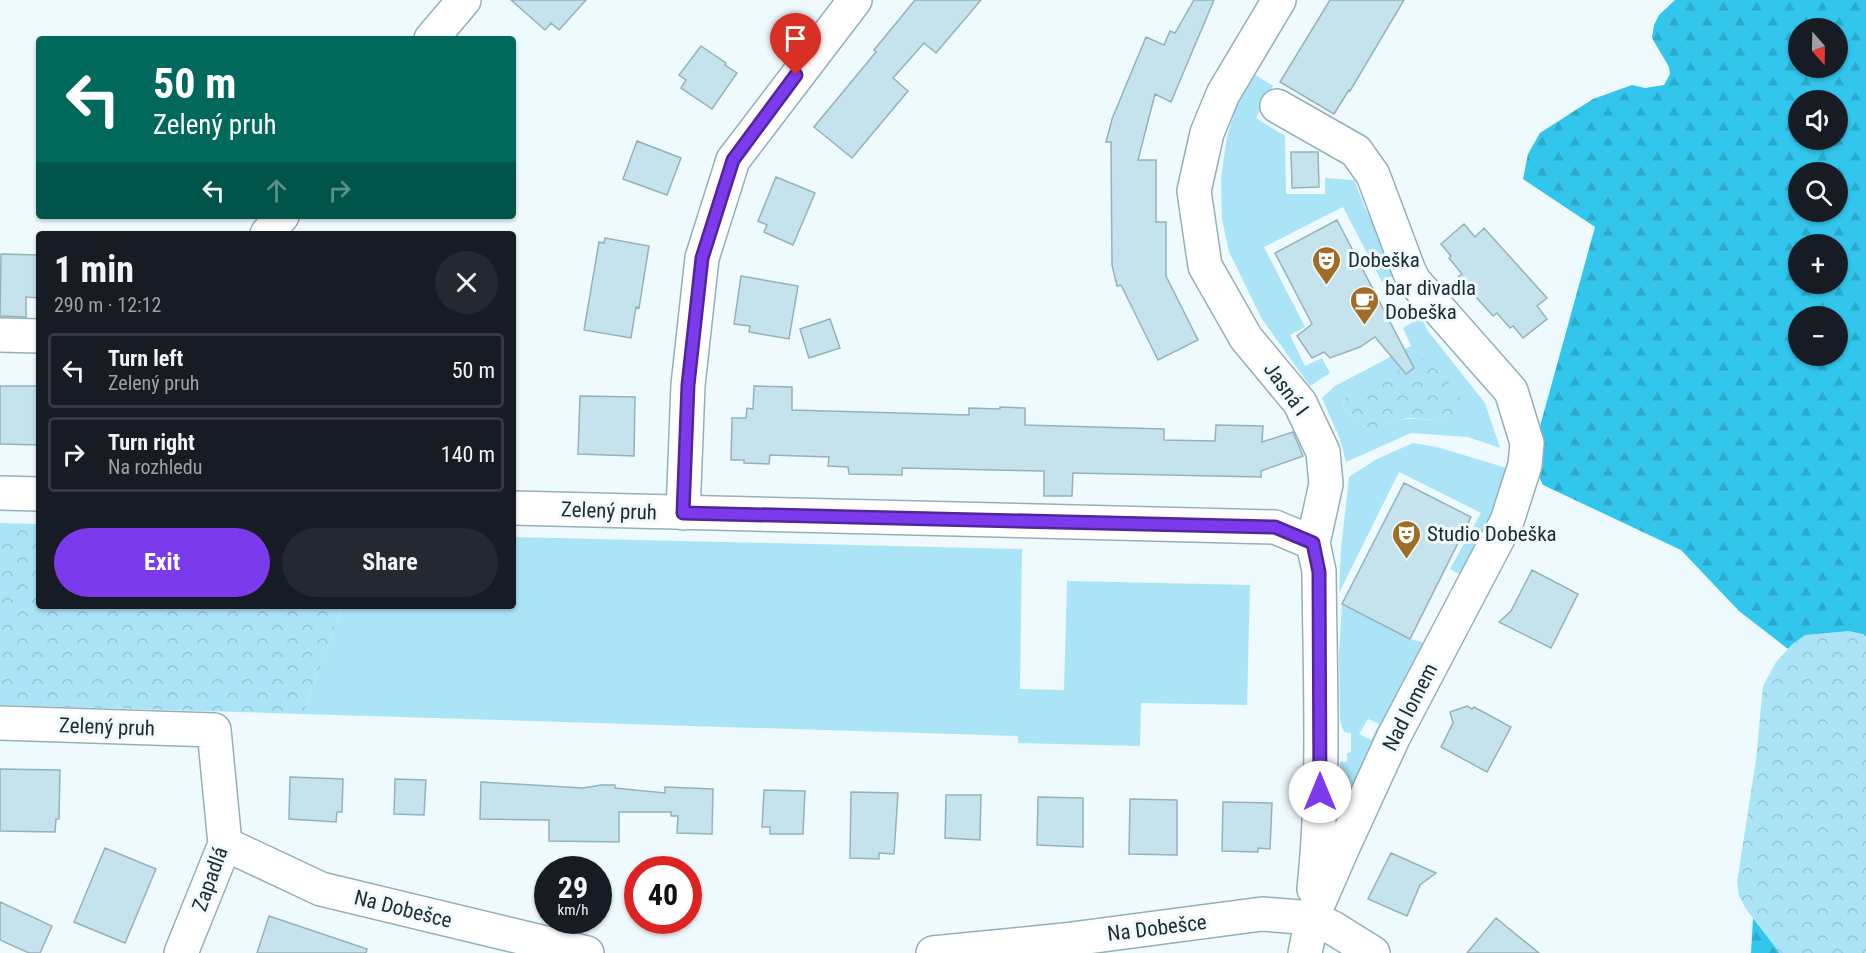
<!DOCTYPE html>
<meta charset="utf-8">
<style>
:root{--surface:#171b24;--page:#242831;--text:#f1f3f6;--muted:#9ea1a6;--line:#363941;--accent:#7c3aed}
body{margin:0;font-family:"Roboto Condensed",sans-serif;background:var(--page);color:var(--text);height:100vh;display:flex;flex-direction:column;font-size:22px;white-space:nowrap}
*{box-sizing:border-box;margin:0}
p{font-size:20px;color:var(--muted)}
.icon{flex:none;width:33px;height:33px;fill:none;stroke:currentColor;stroke-width:2;stroke-linecap:round;stroke-linejoin:round}
.map{position:relative;flex:1;overflow:hidden}
.drawer{position:absolute;left:36px;top:231px;width:480px;height:378px;display:flex;flex-direction:column;background:var(--surface);border-radius:6px;box-shadow:0 2px 4px #0004}
.drawer>*{flex:none}
.hud{position:absolute;left:36px;top:36px;width:480px;height:183px;border-radius:6px;box-shadow:0 2px 4px #0004;background:#00695c;color:#fff;overflow:hidden}
.needle{width:39px;rotate:160deg}
.fabs{position:absolute;left:1788px;top:18px;display:grid;gap:12px}
.fabs a{display:grid;place-items:center;width:60px;height:60px;border-radius:50%;background:var(--surface);box-shadow:0 2px 4px #0004;font-size:30px}
.speed{position:absolute;left:534px;top:856px;display:flex;gap:12px;font-size:30px;font-weight:700;text-align:center}
.speed>*{display:grid;place-content:center;width:78px;height:78px;border-radius:50%;background:var(--surface);box-shadow:0 2px 4px #0004;line-height:1}
.speed small{font-size:15px;font-weight:400}
.speed .limit{border:9px solid #d22;background:#fff;color:#111}
.pin{position:absolute;display:grid;place-items:center;width:51px;height:51px;color:#fff;margin:-62px -26px;border-radius:50% 50% 50% 0;rotate:-45deg;box-shadow:0 0 6px #0007}
.pin .icon{rotate:45deg}
.me{position:absolute;width:66px;margin:-33px;rotate:0deg;stroke-linejoin:round;filter:drop-shadow(0 0 4px #0008)}
.turn{display:flex;align-items:center;gap:21px;height:126px;padding:0 18px;font-size:27px}
.turn .icon{width:78px;height:78px;stroke-width:2.5}
.turn b{display:block;font-size:42px;line-height:51px}
.lanes{display:flex;align-items:center;height:57px;padding:0 18px;background:#0003;justify-content:center;gap:30px;direction:ltr}
.lanes .off{opacity:.35}
.round{display:grid;place-items:center;flex:none;width:63px;height:63px;border-radius:32px;background:var(--page)}
.head{display:flex;align-items:center;justify-content:space-between;height:102px;padding:0 18px}
h1{font-size:36px;font-weight:700;line-height:45px}
.cta{display:flex;gap:12px;margin-top:auto;padding:12px 18px}
.cta a{flex:1;height:69px;border-radius:36px;background:var(--accent);color:#fff;font-size:24px;font-weight:700;line-height:69px;text-align:center}
.cta a+a{background:var(--page);color:var(--text)}
ul{padding:0;list-style:none}
li{display:flex;align-items:center;gap:18px;height:75px;margin:0 12px 9px;padding:0 6px;border:3px solid var(--line);border-radius:6px}
li div{flex:1}
li b{display:block;font-size:22px}
li em{font-style:normal}
.map>svg:first-child{display:block}
.green{fill:#abe4f7;fill-rule:evenodd}
.forest{fill:url(#forest-firs);fill-rule:evenodd}
.park{fill:url(#park-crowns)}
.building{fill:#c5e3ed;stroke:#95b2bb;stroke-width:1.5}
.lines{fill:none;stroke-linecap:round;stroke-linejoin:round}
.minor-casing{stroke:#93b0b9;stroke-width:36}
.minor{stroke:#fff;stroke-width:33}
.route-casing{stroke:#51269a;stroke-width:15}
.route{stroke:#7c3aed;stroke-width:10}
.labels{text-anchor:middle;dominant-baseline:central;stroke-width:6;stroke-linejoin:round;paint-order:stroke}
.poi-label{font-size:21px;fill:#1f2a2e;stroke:#eefafe;text-anchor:start}
.street-label{font-size:21px;fill:#1f2a2e;stroke:#eefafe}
</style>
<div class="map">
<svg width="1866" height="953" viewBox="0 0 1866 953">
<defs>
<pattern id="forest-firs" width="22" height="20" patternUnits="userSpaceOnUse" patternTransform="scale(1.5)"><rect width="22" height="20" fill="#32c6ed"/><path d="M5 1l3.5 6h-7zM16 11l3.5 6h-7z" fill="#2caacc"/></pattern>
<pattern id="park-crowns" width="20" height="18" patternUnits="userSpaceOnUse" patternTransform="scale(1.5)"><rect width="20" height="18" fill="#abe4f7"/><path d="M2 6a3 3 0 1 1 6 0M12 15a3 3 0 1 1 6 0" fill="none" stroke="#93c4d4"/></pattern>
</defs>
<rect width="100%" height="100%" fill="#eefafe"/>
<!-- green -->
<path class="green" d="M1254,74L1273,86L1256,118L1285,136L1286,194H1325V178L1354,180L1366,210L1397,273L1382,282L1343,207L1264,247L1305,327L1290,335L1305,366L1322,358L1330,373L1310,386L1262,319L1229,252L1222,219L1221,179L1227,136L1236,108Z
M1421,317L1428,331L1485,403L1500,448L1468,437L1411,433L1346,462L1340,439L1322,398L1335,386L1411,346L1403,328ZM1354,394L1447,421C1420,419 1393,415 1369,431L1343,407L1346,396Z
M1413,443L1437,447L1510,469L1503,496L1461,575L1450,569L1481,513L1399,472L1339,593L1341,548L1349,477L1375,460Z
M513,537L1022,549L1020,689L1064,690L1067,581L1250,585L1247,705L1141,703L1140,746L1018,743V736L303,714L342,606H513Z
M1342,604L1410,639L1428,644L1344,808L1341,804L1340,762H1347V753L1351,752V733L1344,732L1340,721L1339,653ZM1368,719L1379,724L1371,740L1359,734Z"/>
<!-- forest -->
<path class="forest" d="M1675,0H1866V637L1863,634L1794,643L1788,649L1739,611L1681,550L1543,485L1531,459L1595,227L1523,179L1528,154L1540,133L1593,99L1632,85L1645,88L1664,85L1670,74L1669,67L1652,38L1654,25L1659,15ZM1798,28H1838V68H1798ZM1798,100H1838V140H1798ZM1798,172H1838V212H1798ZM1798,244H1838V284H1798ZM1798,316H1838V356H1798Z
M1753,918L1780,953H1751Z"/>
<!-- park -->
<path class="park" d="M1428,356L1469,409L1447,421L1409,418L1388,422L1369,431L1343,407L1346,396L1354,394Z
M0,523L39,524V606H342L303,714L0,705Z
M1849,631L1863,634L1866,637V953H1780L1746,909L1739,896L1737,882L1756,760L1763,686L1776,662L1794,643L1805,635Z"/>
<!-- building -->
<path class="building" d="M511,0H586L559,30L551,23L545,30Z
M915,0H981L936,53L924,43L893,78L908,91L852,158L814,127L876,52L874,50Z
M1194,0H1214L1171,102L1155,94L1138,160H1156V222H1166V276L1198,340L1158,360L1121,285L1117,286L1112,265L1111,142H1106L1112,119L1146,37L1164,45L1170,31L1175,33Z
M1330,0H1404L1350,91L1349,90L1334,114L1280,82Z
M701,46L726,63L725,65L737,73L712,109L681,88L686,80L679,75Z
M637,141L681,158L667,195L623,179Z
M1291,152H1318L1319,187L1292,188Z
M776,177L815,193L793,245L764,232L767,225L758,221Z
M1337,220L1414,368L1406,374L1375,337L1360,347L1330,358L1324,352L1312,358L1297,336L1312,324L1275,253Z
M1464,224L1475,237L1484,228L1547,298L1537,306L1547,319L1523,338L1513,326L1510,328L1497,313L1493,316L1458,277L1462,274L1449,258L1451,256L1441,244Z
M605,238L649,246L639,308L636,307L631,338L584,330L599,242L604,243Z
M1,254L39,255V298L26,297V317L0,316Z
M741,276L798,286L789,339L749,332L750,326L734,324Z
M830,319L840,348L809,358L800,329Z
M0,386H39V445L0,444Z
M754,386L792,387V410L969,415V408L1000,409V407L1025,408V425L1164,429V440L1215,441L1216,425L1263,426L1262,442L1293,432L1303,456L1261,471V477L1073,473L1072,496H1044V471L902,468V475L849,474L848,467L828,466L829,457L770,455L769,464L744,463V460H731L732,418H746L747,408L753,409Z
M580,396L635,397L634,456L578,454Z
M1404,483L1471,517L1410,639L1342,604Z
M1532,570L1578,594L1551,648L1499,622L1511,611Z
M1467,706L1472,709L1474,707L1511,727L1487,772L1441,747L1453,723L1450,712Z
M0,769L60,770L59,819H56L55,832L0,831Z
M290,777L343,779L342,812H337L336,822L289,819Z
M395,779L426,780L424,815L394,814Z
M481,782L583,788L601,785H615V788L665,793V787L713,789L712,834L677,833L678,816H671V812H619V842L549,841V820L480,819Z
M764,790L805,791L803,834H770V827H762Z
M851,792L898,793L894,854L879,853V859L850,858Z
M946,795H981L980,840L945,838Z
M1038,797L1083,798V847L1037,845Z
M1130,799L1177,800V855L1129,854Z
M1223,802L1272,803L1270,849L1258,848V852L1222,851Z
M105,848L156,869L125,943L74,922Z
M1391,853L1436,873L1420,885L1407,916L1368,899Z
M0,902L52,926L40,953H29L0,940Z
M269,916L367,949L366,953H257Z
M1496,918L1539,953H1467Z"/>
<g class="lines">
<defs>
<path id="minor" d="M1279,0L1223,94L1207,133L1194,191L1205,266L1246,338L1300,403L1323,452L1326,484L1313,543L1319,571C1320,677 1325,784 1314,889
M431,39L464,0
M1277,106L1356,151L1373,175L1409,271L1414,281L1511,391L1527,443L1525,465L1507,521L1393,738L1343,847L1312,918L1305,953
M267,234L282,216
M0,335L39,336
M0,493L39,494
M513,508L1275,527L1313,543
M683,513L688,385L702,258L733,160L855,0
M0,723L214,730L225,844L181,953
M225,844L321,889L587,953
M933,953L1064,940L1262,914L1312,918L1333,928L1373,953"/>
</defs>
<!-- minor casing -->
<use href="#minor" class="minor-casing"/>
<!-- minor -->
<use href="#minor" class="minor"/>
</g>
<g class="lines">
<defs>
<path id="route" d="M796,75L733,160L702,258L688,385L683,513L1275,527L1313,543L1319,572L1320,792"/>
</defs>
<!-- route casing -->
<use href="#route" class="route-casing"/>
<!-- route -->
<use href="#route" class="route"/>
</g>
<!-- icons -->
<defs>
<symbol id="theatre-pin" viewBox="-11 -11 22 30"><path d="M0 17L-7.5 6A9.5 9.5 0 1 1 7.5 6Z" fill="#a16d25" stroke="#eefafe"/><path d="M-5-5.5Q0-4 5-5.5V0Q5 5 0 6Q-5 5-5 0ZM-3.3-2.5H-1v1.5H-3.3ZM1-2.5H3.3v1.5H1ZM-2.8 1Q0 5.5 2.8 1Z" fill="#fff"/></symbol>
<symbol id="cafe-pin" viewBox="-11 -11 22 30"><path d="M0 17L-7.5 6A9.5 9.5 0 1 1 7.5 6Z" fill="#a16d25" stroke="#eefafe"/><path d="M-5.5-4.5H6V0H3Q3 3.5 0 3.5H-2.5Q-5.5 3.5-5.5 0ZM3-3.2v2h1.7v-2ZM-6 4.5H4V6H-6Z" fill="#fff"/></symbol>
</defs>
<g fill-rule="evenodd">
<use href="#theatre-pin" x="1310" y="244" width="33" height="45"/>
<use href="#cafe-pin" x="1348" y="284" width="33" height="45"/>
<use href="#theatre-pin" x="1390" y="518" width="33" height="45"/>
</g>
<g class="labels">
<!-- poi labels -->
<g class="poi-label">
<text x="1348" y="260">Dobeška</text>
<text x="1385" y="288">bar divadla<tspan x="1385" dy="24">Dobeška</tspan></text>
<text x="1427" y="534">Studio Dobeška</text>
</g>
<!-- street labels -->
<g class="street-label">
<text transform="translate(1286 389) rotate(54)">Jasná I</text>
<text transform="translate(609 511) rotate(2)">Zelený pruh</text>
<text transform="translate(1410 707) rotate(-63)">Nad lomem</text>
<text transform="translate(107 727) rotate(2)">Zelený pruh</text>
<text transform="translate(210 879) rotate(-70)">Zapadlá</text>
<text transform="translate(403 909) rotate(14)">Na Dobešce</text>
<text transform="translate(1157 928) rotate(-7)">Na Dobešce</text>
</g>
</g>
</svg>
<div class="fabs">
<a><svg class="needle" viewBox="-14 -14 28 28"><path d="M0-13l5 13h-10z" fill="#e53935"/><path d="M0 13l5-13h-10z" fill="#9ea1a6"/></svg></a>
<a><svg class="icon" aria-label="sound" viewBox="0 0 24 24"><path d="M4 9h4l5-4v14l-5-4H4zM17 9q2 3 0 6"/></svg></a>
<a><svg class="icon" aria-label="search" viewBox="0 0 24 24"><circle cx="10" cy="10" r="6"/><path d="M15 15l6 6"/></svg></a>
<a>+</a>
<a>−</a>
</div>
<div class="speed"><div>29<small>km/h</small></div><div class="limit">40</div></div>
<div class="pin" style="left:796px;top:75px;background:#d93025"><svg class="icon" aria-label="arrive" viewBox="0 0 24 24"><path d="M6 21V4h12l-3 4 3 4H6"/></svg></div>
<svg class="me" style="left:1320px;top:792px" viewBox="-20 -20 40 40"><circle r="19" fill="#fff"/><path d="M0-13L10 11 0 6-10 11z" fill="#7c3aed"/></svg>
<div class="hud">
<div class="turn"><svg class="icon" aria-label="left" viewBox="0 0 24 24"><path d="M17 20v-9H6M10 6l-5 5 5 5"/></svg><div><b>50 m</b>Zelený pruh</div></div>
<div class="lanes"><svg class="icon" aria-label="left" viewBox="0 0 24 24"><path d="M17 20v-9H6M10 6l-5 5 5 5"/></svg><svg class="icon off" aria-label="ahead" viewBox="0 0 24 24"><path d="M12 20V5M6 11l6-6 6 6"/></svg><svg class="icon off" aria-label="right" viewBox="0 0 24 24"><path d="M7 20v-9h11M14 6l5 5-5 5"/></svg></div>
</div>
<section class="drawer">
<div class="head"><div><h1>1 min</h1><p>290 m · 12:12</p></div><a class="round"><svg class="icon" aria-label="close" viewBox="0 0 24 24"><path d="M6 6l12 12M18 6L6 18"/></svg></a></div>
<ul>
<li><svg class="icon" aria-label="left" viewBox="0 0 24 24"><path d="M17 20v-9H6M10 6l-5 5 5 5"/></svg><div><b>Turn left</b><p>Zelený pruh</p></div><em>50 m</em></li>
<li><svg class="icon" aria-label="right" viewBox="0 0 24 24"><path d="M7 20v-9h11M14 6l5 5-5 5"/></svg><div><b>Turn right</b><p>Na rozhledu</p></div><em>140 m</em></li>
</ul>
<div class="cta"><a>Exit</a><a>Share</a></div>
</section>
</div>
